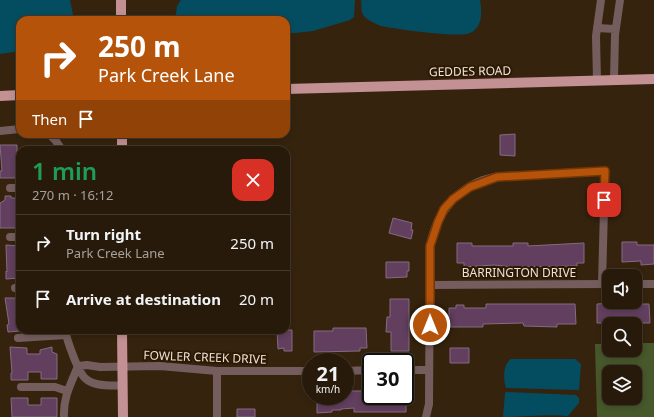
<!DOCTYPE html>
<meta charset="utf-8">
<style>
:root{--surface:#281a0a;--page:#342718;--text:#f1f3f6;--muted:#a5a19c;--line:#44382b}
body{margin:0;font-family:"Noto Sans",sans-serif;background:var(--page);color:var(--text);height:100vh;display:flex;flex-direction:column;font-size:15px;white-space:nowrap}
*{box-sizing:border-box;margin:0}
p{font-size:13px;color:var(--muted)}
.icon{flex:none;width:22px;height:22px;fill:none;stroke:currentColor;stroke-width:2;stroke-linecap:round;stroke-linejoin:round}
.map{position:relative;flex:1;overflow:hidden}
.side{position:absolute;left:16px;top:146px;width:274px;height:188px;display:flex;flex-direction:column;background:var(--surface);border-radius:12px;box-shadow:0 2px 6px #0003,0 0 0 1px var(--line)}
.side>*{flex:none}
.top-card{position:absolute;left:16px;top:16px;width:274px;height:122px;border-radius:12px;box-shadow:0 2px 6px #0003,0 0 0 1px var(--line);background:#b45309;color:#fff;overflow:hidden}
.controls{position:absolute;left:602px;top:269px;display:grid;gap:8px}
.controls a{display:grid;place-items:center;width:40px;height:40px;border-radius:8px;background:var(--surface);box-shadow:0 2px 6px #0003,0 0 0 1px var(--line);font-size:20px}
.speed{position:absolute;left:302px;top:353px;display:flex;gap:8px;font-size:20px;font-weight:700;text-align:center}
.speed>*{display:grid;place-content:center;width:52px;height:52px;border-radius:50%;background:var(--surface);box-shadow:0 2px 6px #0003,0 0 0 1px var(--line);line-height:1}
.speed small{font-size:10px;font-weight:400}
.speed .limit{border:2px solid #111;border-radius:6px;background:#fff;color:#111}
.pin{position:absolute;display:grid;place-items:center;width:34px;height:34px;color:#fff;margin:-17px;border-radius:8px;box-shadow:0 2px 6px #0006}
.me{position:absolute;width:44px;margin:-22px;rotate:0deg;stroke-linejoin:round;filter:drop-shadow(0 0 3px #0008)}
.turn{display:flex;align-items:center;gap:14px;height:84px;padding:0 16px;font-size:18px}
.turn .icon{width:52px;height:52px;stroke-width:2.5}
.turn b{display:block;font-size:28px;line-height:34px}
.then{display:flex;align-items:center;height:38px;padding:0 16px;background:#0003;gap:8px;font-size:15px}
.round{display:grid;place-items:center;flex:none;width:42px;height:42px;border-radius:12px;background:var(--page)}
.overview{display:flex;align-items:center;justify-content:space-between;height:68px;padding:0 16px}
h1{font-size:24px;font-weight:600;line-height:30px;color:#1e9e55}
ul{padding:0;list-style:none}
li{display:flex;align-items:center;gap:12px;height:56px;padding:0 16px;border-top:1px solid var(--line)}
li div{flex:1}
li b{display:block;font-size:15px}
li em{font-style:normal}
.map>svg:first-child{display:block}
.forest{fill:#47582b;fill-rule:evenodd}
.water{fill:#044d60}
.building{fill:#623e5f;stroke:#846c81}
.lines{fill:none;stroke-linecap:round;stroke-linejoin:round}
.minor{stroke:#755d5e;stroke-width:8}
.major{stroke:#c39194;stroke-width:10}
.route-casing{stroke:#753606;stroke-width:10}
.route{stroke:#b45309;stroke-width:7}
.labels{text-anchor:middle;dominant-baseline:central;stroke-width:4;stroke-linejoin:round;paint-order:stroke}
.street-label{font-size:12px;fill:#eee1d4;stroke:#2b1904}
</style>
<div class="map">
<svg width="654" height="417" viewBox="0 0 654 417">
<rect width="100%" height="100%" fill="#35230d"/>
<!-- forest -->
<path class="forest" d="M635,343H654V417H597L595,344H609V350H635ZM609,372H635V398H609Z"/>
<!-- water -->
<path class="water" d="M0,0H70L74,20H20V51L0,54Z
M181,0H355L354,17L350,20L313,31L286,34V20H175L177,6Z
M361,0H480C482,12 483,27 470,33C458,38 396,29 381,26C376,24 369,21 365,17C360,13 362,6 361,0Z
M511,359H575L581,364L579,390L506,388C503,380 503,364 511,359Z
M506,392L576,395L579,398V403L568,416C546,414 525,417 503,417L505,393Z"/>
<!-- building -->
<path class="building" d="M515,134V156L500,155V135Z
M0,145H17V152H20V171H17V178H0V171H2Z
M5,196H11V198H16V202H20V221H17V228H0V203L5,200Z
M393,218L412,223L411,230H413L411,239L389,233Z
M622,242H637V245H654V264L641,265V261L622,262Z
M457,243H472V246H513V243H528V246L584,243V263H577V266L513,267L494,265L464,267V263H457Z
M6,245L20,246V278L6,279V271L7,272Z
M386,262H409V271H407V277L386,278Z
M5,298H20V331L8,332L7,325L9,324Z
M390,299H409V351H391V332H386L387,317H390Z
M612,303V307H634V304H649L650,323H597V304Z
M486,304H575L576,324H557V327L524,326L523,323L483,324V327H449V308H456V305H464V308H486Z
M333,328H366L367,348H360V351L314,352V331H333Z
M277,330H292V351H284V348L278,349Z
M10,347L27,348V354H40V350L52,347V352L57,354V379H41V372H28V380H11V373H12Z
M450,348H469V363H450Z
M345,391H362V393H369V396H406V412H354V408L341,409V410H332V412L317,413V396H345Z
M11,398H28V405H41V398H57V417H12Z
M237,409H255V417H237Z"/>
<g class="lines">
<!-- minor -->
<path class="minor" d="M597,28L615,29
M614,80L615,35L620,0
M597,81L596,36L601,0
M0,131L20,129
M49,134L56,141L62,150
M10,188H20
M10,237H20
M635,284H654
M430,285L609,284
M15,288L20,287
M65,330C67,340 78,373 86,379C95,387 112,385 123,386
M18,338L66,335
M78,366L87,365L100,367L160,366L217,371H311
M405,370H429
M217,371V417
M345,371L371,370
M21,387H55L67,391
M64,417C63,397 71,384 78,366
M426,417L429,404L430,246C436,212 461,183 495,177C509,175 524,175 538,175C560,173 582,172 605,171L602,284"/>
<!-- major -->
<path class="major" d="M121,0V20
M286,89L654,79
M0,96L20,95
M122,134V150
M122,330L123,417"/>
</g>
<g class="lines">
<defs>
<path id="route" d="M430,325V246L438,222L444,209L453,199L470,187L497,177L605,171L604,200"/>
</defs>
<!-- route casing -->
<use href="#route" class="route-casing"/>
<!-- route -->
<use href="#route" class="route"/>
</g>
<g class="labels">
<!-- street labels -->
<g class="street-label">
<text transform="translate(470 71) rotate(-1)">GEDDES ROAD</text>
<text x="519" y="272">BARRINGTON DRIVE</text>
<text transform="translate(205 357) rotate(2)">FOWLER CREEK DRIVE</text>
</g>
</g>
</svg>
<div class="controls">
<a><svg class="icon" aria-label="sound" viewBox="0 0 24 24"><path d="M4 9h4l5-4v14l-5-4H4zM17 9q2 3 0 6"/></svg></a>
<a><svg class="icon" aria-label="search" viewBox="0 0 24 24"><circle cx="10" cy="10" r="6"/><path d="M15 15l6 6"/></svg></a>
<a><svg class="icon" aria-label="layers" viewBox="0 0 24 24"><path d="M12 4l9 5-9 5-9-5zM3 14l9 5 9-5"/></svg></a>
</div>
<div class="speed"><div>21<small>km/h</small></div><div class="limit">30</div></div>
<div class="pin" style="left:604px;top:200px;background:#d93025"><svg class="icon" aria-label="arrive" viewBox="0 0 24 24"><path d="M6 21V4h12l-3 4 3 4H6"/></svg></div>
<svg class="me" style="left:430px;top:325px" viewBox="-20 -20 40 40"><circle r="17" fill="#b45309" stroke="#fff" stroke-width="3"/><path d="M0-11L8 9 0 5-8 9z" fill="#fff"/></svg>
<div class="top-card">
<div class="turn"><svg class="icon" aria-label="right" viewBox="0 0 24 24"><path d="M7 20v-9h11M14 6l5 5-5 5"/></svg><div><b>250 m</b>Park Creek Lane</div></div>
<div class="then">Then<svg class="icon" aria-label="arrive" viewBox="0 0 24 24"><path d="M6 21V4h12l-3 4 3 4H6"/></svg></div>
</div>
<section class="side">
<div class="overview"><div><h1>1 min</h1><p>270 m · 16:12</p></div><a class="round" style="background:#d93025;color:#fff"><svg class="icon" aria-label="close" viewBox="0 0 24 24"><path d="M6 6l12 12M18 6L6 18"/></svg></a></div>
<ul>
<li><svg class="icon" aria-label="right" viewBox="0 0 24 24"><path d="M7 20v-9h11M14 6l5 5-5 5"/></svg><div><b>Turn right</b><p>Park Creek Lane</p></div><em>250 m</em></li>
<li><svg class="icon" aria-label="arrive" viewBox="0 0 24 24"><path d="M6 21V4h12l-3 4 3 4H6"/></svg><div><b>Arrive at destination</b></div><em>20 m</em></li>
</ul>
</section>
</div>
